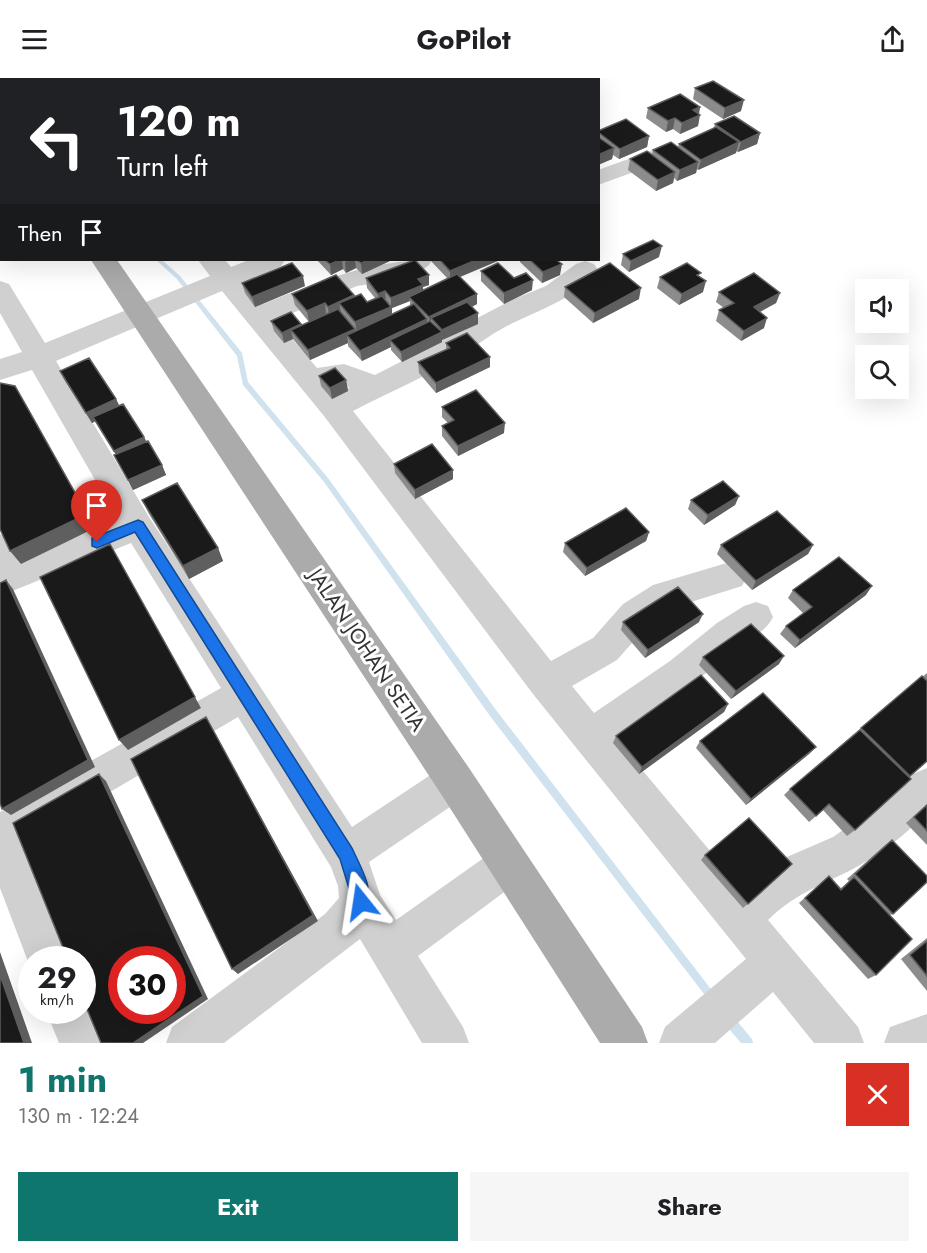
<!DOCTYPE html>
<meta charset="utf-8">
<style>
:root{--surface:#fff;--page:#f6f6f6;--text:#202124;--muted:#757577;--accent:#0f766e}
body{margin:0;font-family:Jost,sans-serif;background:var(--page);color:var(--text);height:100vh;display:flex;flex-direction:column;font-size:22px;white-space:nowrap}
*{box-sizing:border-box;margin:0}
p{font-size:20px;color:var(--muted)}
.icon{flex:none;width:33px;height:33px;fill:none;stroke:currentColor;stroke-width:2;stroke-linecap:round;stroke-linejoin:round}
.map{position:relative;height:965px;overflow:hidden}
.side{display:flex;flex-direction:column;background:var(--surface);flex:1}
.side>*{flex:none}
.guide{position:absolute;left:0px;top:0px;width:600px;height:183px;box-shadow:0 6px 24px #0002;background:#202124;color:#fff;overflow:hidden}
.fabs{position:absolute;left:855px;top:201px;display:grid;gap:12px}
.fabs a{display:grid;place-items:center;width:54px;height:54px;border-radius:0px;background:var(--surface);box-shadow:0 6px 24px #0002;font-size:30px}
.speed{position:absolute;left:18px;top:868px;display:flex;gap:12px;font-size:30px;font-weight:700;text-align:center}
.speed>*{display:grid;place-content:center;width:78px;height:78px;border-radius:50%;background:var(--surface);box-shadow:0 6px 24px #0002;line-height:1}
.speed small{font-size:15px;font-weight:400}
.speed .limit{border:9px solid #d22;background:#fff;color:#111}
.pin{position:absolute;display:grid;place-items:center;width:51px;height:51px;color:#fff;margin:-62px -26px;border-radius:50% 50% 50% 0;rotate:-45deg;box-shadow:0 0 6px #0007}
.pin .icon{rotate:45deg}
.me{position:absolute;width:66px;margin:-33px;rotate:345deg;stroke-linejoin:round;filter:drop-shadow(0 0 4px #0008)}
.turn{display:flex;align-items:center;gap:21px;height:126px;padding:0 18px;font-size:27px}
.turn .icon{width:78px;height:78px;stroke-width:2.5}
.turn b{display:block;font-size:42px;line-height:51px}
.then{display:flex;align-items:center;height:57px;padding:0 18px;background:#0003;gap:12px;font-size:22px}
.round{display:grid;place-items:center;flex:none;width:63px;height:63px;border-radius:0px;background:var(--page)}
.head{display:flex;align-items:center;justify-content:space-between;height:102px;padding:0 18px}
h1{font-size:36px;font-weight:700;line-height:45px;color:var(--accent)}
.cta{display:flex;gap:12px;margin-top:auto;padding:12px 18px}
.cta a{flex:1;height:69px;border-radius:0px;background:var(--accent);color:#fff;font-size:24px;font-weight:700;line-height:69px;text-align:center}
.cta a+a{background:var(--page);color:var(--text)}
header{display:flex;justify-content:space-between;align-items:center;height:78px;padding:0 18px;background:var(--surface);font-size:27px;font-weight:700}
.map>svg:first-child{display:block}
.lines{fill:none;stroke-linecap:round;stroke-linejoin:round}
.stream{fill:#cfe2ee;fill-rule:evenodd}
.minor{fill:#d0d0d0;fill-rule:evenodd}
.major{fill:#ababab;fill-rule:evenodd}
.wall{fill:#8c8c8c;fill-rule:evenodd}
.shaded-wall{fill:#5f5f5f}
.building{fill:#1a1a1a;stroke:#5f5f5f;stroke-width:1.5;fill-rule:evenodd}
.route{fill:#1a73e8;stroke:#114b97;stroke-width:1.5}
.labels{text-anchor:middle;dominant-baseline:central;stroke-width:6;stroke-linejoin:round;paint-order:stroke}
.street-label{font-size:21px;fill:#333;stroke:#fff}
</style>
<header><svg class="icon" aria-label="menu" viewBox="0 0 24 24"><path d="M4 6h16M4 12h16M4 18h16"/></svg>GoPilot<svg class="icon" aria-label="share" viewBox="0 0 24 24"><path d="M12 15V3M7 8l5-5 5 5M5 13v7h14v-7"/></svg></header>
<div class="map">
<svg width="927" height="965" viewBox="0 0 927 965">
<rect width="100%" height="100%" fill="#fff"/>
<g class="lines">
<!-- stream -->
<path class="stream" d="M13,0H18L19,2H14Z
M156,182H162L180,198L242,275L248,304L328,400L496,632L717,919L719,922L717,925L714,927L711,925L490,638L324,404L243,307L237,278L176,200Z
M728,936L732,937L752,961L753,965H741L724,945L723,941L724,937Z"/>
<!-- minor -->
<path class="minor" d="M50,0H72L73,2H51Z
M670,66L678,68L682,73L678,78L598,107V92Z
M198,182H225L231,189L249,182H285L281,188L244,204L263,226C320,203 370,182 432,182L428,188L410,200L357,208L276,242L317,290L344,286L375,297L443,262L462,248L514,221L546,208L576,186L585,183L594,186L598,192C581,219 533,234 505,249C490,257 477,267 463,276C428,298 389,314 353,333L551,583L593,560L623,526L653,507L730,484L742,488L747,498L742,508L675,529L647,548L617,582L572,608L594,635L670,583L717,545L744,528L756,524L768,528L773,539C766,554 752,558 739,569C699,601 659,632 617,662L742,811L787,779L833,759L879,727L913,696L927,690V735C907,754 885,774 860,787C826,806 798,813 768,842L858,949L864,965H814L773,914L715,965H659L665,949L746,881L533,616L324,338L222,213L56,283L149,439L352,749L441,690L455,684L469,690L474,703L469,716L369,784L380,817L396,842L495,772L509,766L523,772L529,786L523,800L418,878L463,949L469,965H422L360,861L224,965H166L172,949L325,836L339,820L338,808L331,789L238,639L23,765L69,882H32V894L0,810V734L221,610L131,465L0,518V456L12,460L22,480L118,442L32,292L0,302V281L22,274L0,235V203L9,206L45,265L210,198ZM332,307L350,309L338,315Z
M82,917L103,965H59L46,933H82Z
M927,936V965H884L890,949Z"/>
<!-- major -->
<path class="major" d="M0,28L2,29V44L0,43Z
M91,182H117L469,690L642,949L648,965H600L441,716Z"/>
</g>
<!-- wall -->
<path class="wall" d="M695,10L741,33L723,41L693,21Z
M700,29L698,48L680,56L673,51L666,54L646,40L648,30Z
M715,46L760,55L757,66L738,74L736,73V75L698,92L697,91L696,95L677,103L674,100L673,105L656,113L628,92L630,81L652,77L653,72L678,69L679,66L714,50Z
M598,53L649,58L647,69L619,81L613,77L612,81L598,87Z
M623,176L659,179L629,194L621,187Z
M317,182H392L362,196L356,190L346,195L343,191L331,197Z
M430,182H500L460,199L477,226L472,229L478,246L442,262V264L402,284L391,272V269L362,283L348,268V265L310,282L293,261L284,265L274,253L271,243L302,247L327,236L309,244L295,227L292,216L355,219L367,224L375,220L367,210L366,200L429,197V207L423,209V212L448,201ZM410,223V228L392,236V230Z
M520,182H556L560,197L542,205L520,184Z
M481,193L514,200L532,212L504,226L481,203Z
M660,199H700L703,214L679,227L657,210Z
M242,205L305,208L255,229L245,215Z
M565,209L639,221L593,245L564,219Z
M719,214L780,215L776,225L760,234L764,250L741,263L716,243L719,232L724,230L716,224Z
M446,265L490,289L436,315L419,295L418,284L446,272Z
M60,293L116,321L119,328L144,359L162,387L166,397L133,412L114,377H116L95,343L92,345L65,303Z
M319,298L346,302L348,313L332,321L321,308Z
M442,329L504,355L458,378L442,358V348L448,345L442,339Z
M394,386L453,401L415,421L395,395Z
M739,418L735,427L704,447L688,431L691,422Z
M142,422L218,470L223,483L189,501L149,436Z
M649,454L646,463L585,498L563,474L565,465Z
M721,467H813L808,476L752,512L717,476Z
M793,512L866,517L795,570L780,556L786,548L803,535L788,520Z
M623,544H699L645,580L621,552Z
M703,579L779,586L731,621L699,587Z
M927,595V683L909,699L855,752L847,758L823,732L809,744L784,717L790,711L854,656L861,650Z
M728,626L724,634L639,696L613,665L616,658Z
M700,663L809,676L746,727L696,670Z
M927,726V767L906,745Z
M892,762L893,836L890,837L876,897L868,901L799,825L829,798L841,810L849,803L847,801L884,768Z
M705,777L792,786L743,830L701,782Z
M927,860V913L901,881Z"/>
<!-- shaded-wall -->
<path class="shaded-wall" d="M107,0H118V2H107Z
M189,0H198V2H184Z
M293,0H305L306,2H288Z
M744,22L741,33L723,41L725,30Z
M700,29L698,38L700,37L698,48L680,56L682,45L693,32Z
M675,40L673,51L666,54L668,43Z
M760,55L757,66L738,74L741,64Z
M649,58L647,69L619,81L620,71Z
M739,64L736,75L698,92L701,82Z
M614,70L612,81L598,87V77Z
M698,84L696,95L677,103L680,92Z
M675,94L673,105L656,113L658,102Z
M0,154H2V167H0Z
M662,168L659,179L629,194L631,183Z
M340,182H342L343,191L331,197L330,186Z
M351,182H355L356,190L346,195L345,184Z
M369,182H392L362,196L361,185Z
M476,182H500L450,203V193Z
M562,186L560,197L542,205L543,194Z
M429,197V207L423,209L424,218L409,219L410,223L392,230V239L357,255L355,244L391,229V220L418,201Z
M303,198L305,208L255,229L252,219Z
M533,202L532,212L504,226V215Z
M706,203L703,214L679,227L682,216Z
M641,210L639,221L593,245L595,235Z
M385,213L386,223L379,226L378,216Z
M780,215L776,225L750,239L754,229Z
M477,216V226L436,246L431,240V248L430,249L429,239Z
M354,217L356,227L339,225L341,234L329,239L328,229Z
M325,225L326,236L309,244L307,233Z
M478,235V246L442,262V252Z
M767,240L764,250L741,263L744,253Z
M427,241L428,251L390,262L391,269L362,283L360,273Z
M301,246L304,256L291,252L293,261L284,265L282,255Z
M355,251L356,261L347,257L348,265L310,282L308,272Z
M442,254V264L402,284L401,274Z
M490,279V289L436,315V305Z
M346,302L348,313L332,321L330,310Z
M116,321L121,331L92,345L86,335Z
M24,323L95,450L21,486L10,473Z
M505,345L504,355L458,378V368Z
M144,359L148,369L119,383L114,373Z
M162,387L166,397L133,412L128,402Z
M453,392V401L415,421V412Z
M739,418L735,427L704,447L708,437Z
M649,454L646,463L585,498L587,490Z
M110,466L201,630L128,672L119,662Z
M813,467L808,476L752,512L756,503Z
M218,470L223,483L189,501L183,488Z
M6,502L13,511L95,689L11,737L2,731Z
M872,508L866,517L795,570L800,562Z
M703,536L699,544L645,580L648,572Z
M784,578L779,586L731,621L736,613Z
M728,626L724,634L639,696L642,689Z
M206,639L318,843L238,896L232,891Z
M816,669L809,676L746,727L751,721Z
M99,696L106,703L208,921L143,965H133Z
M0,874L32,965H24L0,897Z"/>
<!-- building -->
<path class="building" d="M71,0H108L109,2H72Z
M118,0H189L184,2H119Z
M229,0H251L253,2H224Z
M267,0H274L276,2H262Z
M274,0H293L288,2H276Z
M713,3L744,22L725,30L695,10Z
M680,16L700,29L693,32L700,37L682,45L675,40L668,43L648,30Z
M734,38L760,55L741,64L715,46Z
M626,41L649,58L620,71L598,54V53Z
M716,49L739,64L701,82L679,66Z
M598,59L614,70L598,77Z
M671,64L698,84L680,92L653,72Z
M647,73L675,94L658,102L630,81Z
M0,98L2,100V134L0,132Z
M653,162L662,168L631,183L623,176Z
M325,182H340L330,186Z
M357,182H369L361,185Z
M415,182L429,197L418,201L423,207L391,220L385,213L378,216L366,200Z
M440,182H476L450,193Z
M530,182H556L562,186L543,194Z
M292,185L303,198L252,219L242,205Z
M498,185L514,200L526,195L533,202L504,215L481,193Z
M610,185L641,210L595,235L565,209Z
M687,185L701,195L697,197L706,203L682,216L660,199Z
M754,195L780,215L754,229L767,240L744,253L719,232L734,225L719,214Z
M457,196L477,216L429,239L409,219Z
M336,197L354,217L328,229L325,225L307,233L292,216Z
M361,216L367,224L382,218L391,229L355,244L339,225Z
M467,224L478,235L442,252L431,240Z
M414,226L427,241L360,273L347,257Z
M338,231L355,251L308,272L291,252Z
M291,234L301,246L282,255L271,243Z
M430,243L442,254L401,274L390,262Z
M467,255L490,279L436,305L418,284L450,270L446,265Z
M89,280L116,321L86,335L60,293Z
M335,290L346,302L330,310L319,298Z
M0,305L15,308L87,436L10,473L0,451Z
M476,312L505,345L458,368L442,348L454,342L442,329Z
M123,326L144,359L114,373L93,339Z
M148,363L162,387L128,402L114,377Z
M432,366L453,392L415,412L394,386Z
M723,403L739,418L708,437L691,422Z
M177,405L218,470L183,488L142,422Z
M626,430L649,454L587,490L565,465Z
M777,433L813,467L756,503L721,467Z
M110,466L195,619L119,662L40,499Z
M839,479L872,508L800,562L786,548L812,529L793,512Z
M6,502L88,682L2,731L0,725V505Z
M678,509L703,536L648,572L623,544Z
M751,546L784,578L736,613L703,579Z
M701,597L728,626L642,689L616,658Z
M922,598L927,603V683L910,698L861,650Z
M763,615L816,669L751,721L700,663Z
M206,639L313,837L232,891L131,681Z
M860,652L911,701L855,752L829,726L816,738L790,711Z
M99,696L203,918L133,965H101L82,919V882H68L13,745ZM122,882H172V933H122Z
M927,727V753L914,739Z
M749,740L792,786L748,826L705,777Z
M892,762L927,798V804L893,836L855,796Z
M829,798L841,812L854,799L912,861L876,897L805,820Z
M927,863V898L910,877Z
M0,897L24,965H0Z"/>
<!-- route -->
<path class="route" d="M138,442L143,444L352,770C359,786 375,812 367,830L361,832L355,830L340,781L135,454L97,470L92,468V460Z"/>
<g class="labels">
<!-- street labels -->
<g class="street-label">
<text transform="translate(367 572) rotate(56)">JALAN JOHAN SETIA</text>
</g>
</g>
</svg>
<div class="fabs">
<a><svg class="icon" aria-label="sound" viewBox="0 0 24 24"><path d="M4 9h4l5-4v14l-5-4H4zM17 9q2 3 0 6"/></svg></a>
<a><svg class="icon" aria-label="search" viewBox="0 0 24 24"><circle cx="10" cy="10" r="6"/><path d="M15 15l6 6"/></svg></a>
</div>
<div class="speed"><div>29<small>km/h</small></div><div class="limit">30</div></div>
<div class="pin" style="left:97px;top:464px;background:#d93025"><svg class="icon" aria-label="arrive" viewBox="0 0 24 24"><path d="M6 21V4h12l-3 4 3 4H6"/></svg></div>
<svg class="me" style="left:361px;top:824px" viewBox="-20 -20 40 40"><path d="M0-17L14 15 0 8-14 15z" fill="#1a73e8" stroke="#fff" stroke-width="4"/></svg>
<div class="guide">
<div class="turn"><svg class="icon" aria-label="left" viewBox="0 0 24 24"><path d="M17 20v-9H6M10 6l-5 5 5 5"/></svg><div><b>120 m</b>Turn left</div></div>
<div class="then">Then<svg class="icon" aria-label="arrive" viewBox="0 0 24 24"><path d="M6 21V4h12l-3 4 3 4H6"/></svg></div>
</div>
</div>
<section class="side">
<div class="head"><div><h1>1 min</h1><p>130 m · 12:24</p></div><a class="round" style="background:#d93025;color:#fff"><svg class="icon" aria-label="close" viewBox="0 0 24 24"><path d="M6 6l12 12M18 6L6 18"/></svg></a></div>
<div class="cta"><a>Exit</a><a>Share</a></div>
</section>
